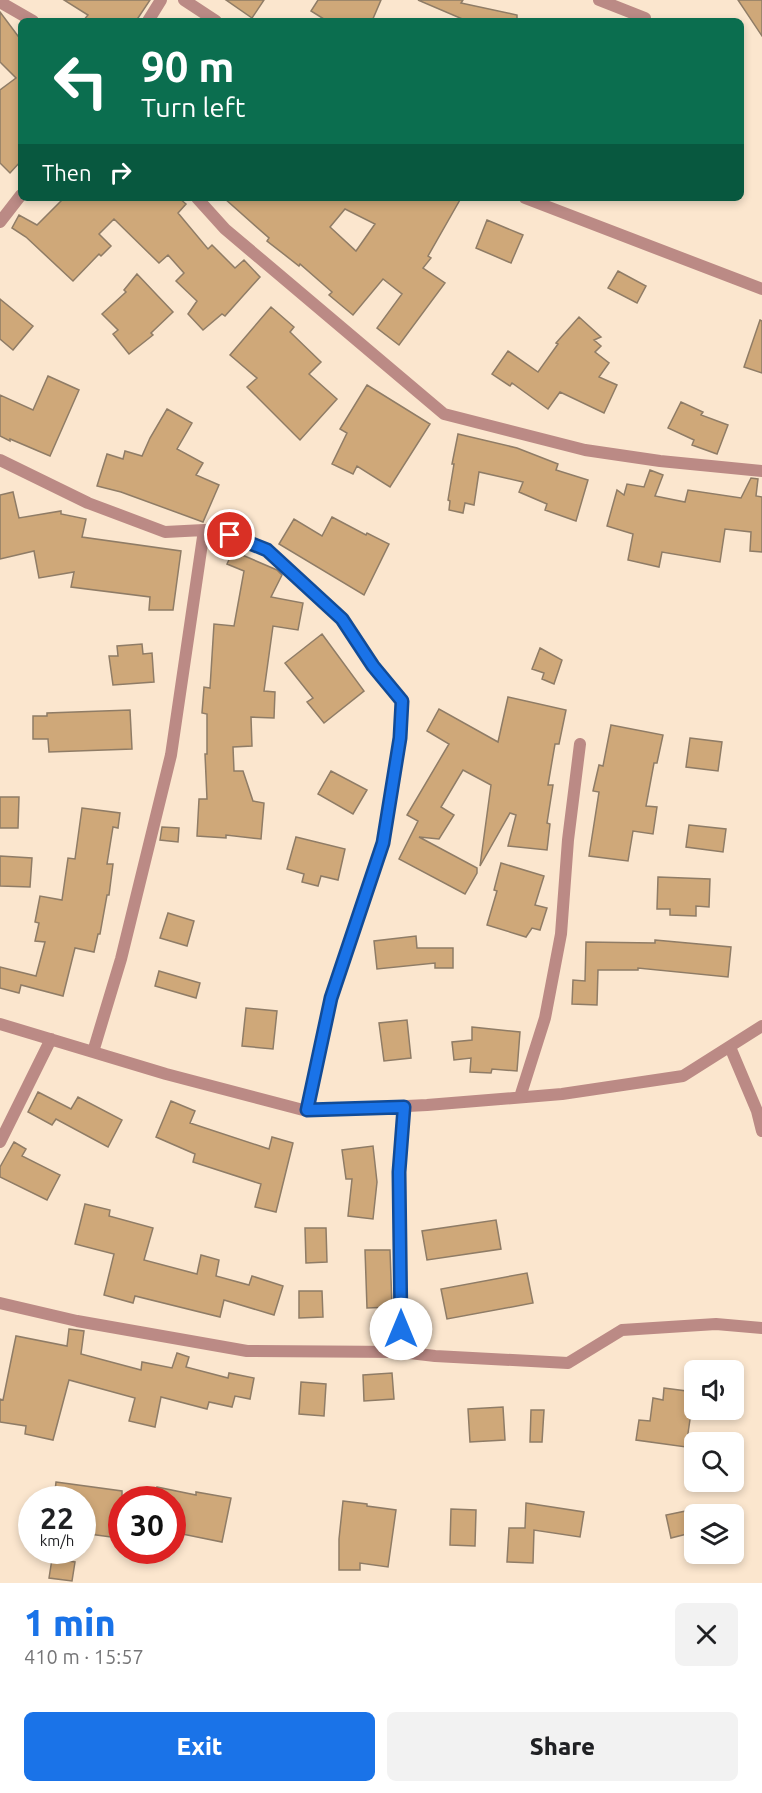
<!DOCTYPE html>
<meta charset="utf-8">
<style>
:root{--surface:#fff;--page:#f2f2f2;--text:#202124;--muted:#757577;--accent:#1a73e8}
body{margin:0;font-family:Ubuntu,sans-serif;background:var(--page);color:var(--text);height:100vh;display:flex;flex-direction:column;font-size:22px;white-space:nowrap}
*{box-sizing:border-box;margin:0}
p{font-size:20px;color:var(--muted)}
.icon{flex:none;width:33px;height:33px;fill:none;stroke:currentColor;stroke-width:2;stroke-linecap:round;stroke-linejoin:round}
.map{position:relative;height:1583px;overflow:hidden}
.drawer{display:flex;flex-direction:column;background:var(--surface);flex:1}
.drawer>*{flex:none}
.guide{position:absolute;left:18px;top:18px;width:726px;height:183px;border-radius:9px;box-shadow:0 3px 9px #0003;background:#0b6e4f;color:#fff;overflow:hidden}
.tools{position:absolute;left:684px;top:1360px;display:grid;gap:12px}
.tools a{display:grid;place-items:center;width:60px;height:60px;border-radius:9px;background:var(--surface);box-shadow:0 3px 9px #0003;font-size:30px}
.speed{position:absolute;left:18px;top:1486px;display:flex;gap:12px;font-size:30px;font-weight:700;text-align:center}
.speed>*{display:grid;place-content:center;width:78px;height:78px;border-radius:50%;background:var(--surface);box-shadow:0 3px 9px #0003;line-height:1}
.speed small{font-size:15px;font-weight:400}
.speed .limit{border:9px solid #d22;background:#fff;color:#111}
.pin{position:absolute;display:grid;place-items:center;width:51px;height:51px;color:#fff;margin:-26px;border:3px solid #fff;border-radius:50%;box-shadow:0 2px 6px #0007}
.me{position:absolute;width:66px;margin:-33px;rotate:0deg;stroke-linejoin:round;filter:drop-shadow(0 0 4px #0008)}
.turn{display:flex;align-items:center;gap:21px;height:126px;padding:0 24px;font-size:27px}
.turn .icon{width:78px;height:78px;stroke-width:2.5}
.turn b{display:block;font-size:42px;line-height:51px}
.then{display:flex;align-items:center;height:57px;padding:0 24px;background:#0003;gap:12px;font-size:22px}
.round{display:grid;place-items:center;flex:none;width:63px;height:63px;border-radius:9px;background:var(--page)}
.overview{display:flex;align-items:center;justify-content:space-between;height:102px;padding:0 24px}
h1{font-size:36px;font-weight:800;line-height:45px;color:var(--accent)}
.cta{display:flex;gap:12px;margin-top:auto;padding:12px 24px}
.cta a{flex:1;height:69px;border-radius:9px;background:var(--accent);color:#fff;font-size:24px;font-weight:800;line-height:69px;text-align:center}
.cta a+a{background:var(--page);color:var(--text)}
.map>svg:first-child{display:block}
.building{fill:#cfa879;stroke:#8f7c66;stroke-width:1.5;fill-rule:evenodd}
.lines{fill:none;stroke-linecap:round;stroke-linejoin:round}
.street{stroke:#bb8a85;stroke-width:12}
.route-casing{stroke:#114b97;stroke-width:15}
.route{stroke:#1a73e8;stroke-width:10}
</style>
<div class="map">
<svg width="762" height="1583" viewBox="0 0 762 1583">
<rect width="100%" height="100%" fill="#fbe6ce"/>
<!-- building -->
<path class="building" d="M64,0H150L136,21H83L88,15Z
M226,0H264L252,18Z
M318,0H381L372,21H327L311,11Z
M418,0H463L461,3L517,15V21H467Z
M738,0H762V36Z
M0,12L21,40V161L10,173L0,163V90L16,78L0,62Z
M64,198H179L186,204L178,213L208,249L212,245L235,268L244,260L260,277L225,316L222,314L203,330L188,314L197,301L176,281L184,273L168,255L159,263L114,219L99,234L111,246L101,256L99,254L73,281L26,237L12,228L19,215L37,225Z
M224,198H461L428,256L431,258L423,268L445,283L399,345L377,328L402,294L383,279L353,315L329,295L332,292L300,264L299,266L267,241L269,238ZM345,209L375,224L356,251L330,227Z
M487,220L523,235L511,263L476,248Z
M618,271L646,286L637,303L608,288Z
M137,274L173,312L151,333L153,335L129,354L113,334L118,330L102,314L126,292L124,290Z
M0,299L33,326L13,350L0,339Z
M271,307L294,327L290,332L321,362L309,374L337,399L300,440L247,387L257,378L230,355Z
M579,317L601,337L594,340L601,346L595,352L609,363L599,377L617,385L604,413L560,392L548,409L512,383L510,386L492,374L508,351L538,372L558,344L556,343Z
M760,320L762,321V373L744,367Z
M48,376L79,390L50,456L10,439V441L0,436V395L33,410Z
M367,385L430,424L390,487L357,466L353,474L332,464L347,433L340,429Z
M681,402L703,412L701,415L728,425L717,454L692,445L694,440L668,428Z
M167,409L192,423L177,449L203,463L196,475L219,485L203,522L121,492L97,486L107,454L123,459L125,451L142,456L150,438Z
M458,434L517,448L558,464L556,470L588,480L576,521L545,510L547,504L519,492L523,482L479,472L474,505L465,503L463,513L449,510L450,501L448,500L454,464H452Z
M650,470L663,475L655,496L685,502L688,490L741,498L751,478L758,479L756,496L762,497V552L750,551L751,532L725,529L720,562L662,552L659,567L628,560L633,534L607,526L617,490L624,495L627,484L644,487Z
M13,492L19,518L61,511V514L86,519L82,537L181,551L173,610H149L150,597L71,587L74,572L39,578L34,551L0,559V495Z
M332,517L366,535L367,533L389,544L364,595L279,544L294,519L322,536Z
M233,551L277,570L282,575L271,597L303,603L298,630L273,626L264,691L275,692L274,718L251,717L252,746L233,747L234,771H243L253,801L264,803L261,839L226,835V838L197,836L199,799H207L205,754H207V714L202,713L204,687L210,688L214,624L234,626L244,571L227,564Z
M322,634L364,691L324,723L307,702L313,698L285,663Z
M142,644L143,654L152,653L154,682L113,685L109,656H118L117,646Z
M540,648L562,660L554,684L542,679L544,673L532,669Z
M508,697L566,710L559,744H555L548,785H553L547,823L550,824L547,850L508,846L516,815L510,813L480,866L491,785L463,770L441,807L454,815L439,839L419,837L477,868V873L465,894L399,859L418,821L407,815L449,744L427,731L439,709L498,742Z
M130,710L132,749L49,752L48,739H33V716H47V713Z
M611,725L663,735L657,763H654L646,806L657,807L653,834L633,831L628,861L589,856L599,792L593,791L599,765L603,766Z
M690,738L722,742L718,771L686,767Z
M331,771L367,790L353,814L318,794Z
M0,797H19L18,828H0Z
M82,808L120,813L118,828L113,827L107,864H113L109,895H107L100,934H98L94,952L75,948L63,996L21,985L19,993L0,988V967L36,976L45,942L35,941L39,923L35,922L40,896L62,900L68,858L75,859Z
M689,825L726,829L723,852L686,847Z
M162,827L179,828L178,842L160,840Z
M296,837L345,849L338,880L321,876L318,886L302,882L304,874L287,869Z
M0,856L32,858L30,887L0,886Z
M501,863L544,876L535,905L547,908L540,930L532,928L526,937L487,925L497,891L494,890Z
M658,877L710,879L709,907L696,906V916L670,915V909H657Z
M168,913L194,921L187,946L160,938Z
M416,936L417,948H453V968H435V963L377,969L374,941Z
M655,940L731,947L728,977L638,968V970H598L597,1005L572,1004L573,980L585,981L586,942L655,943Z
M159,971L200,983L196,998L155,986Z
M246,1008L277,1011L273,1049L242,1046Z
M407,1020L411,1058L384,1061L379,1023Z
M472,1027L520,1032L517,1071L492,1069L491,1073L470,1072L471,1058L454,1060L452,1042L472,1040Z
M38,1092L71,1109L78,1097L122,1120L108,1147L56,1119L52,1125L28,1112Z
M171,1101L195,1111L190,1123L269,1149L272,1137L293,1143L276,1212L255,1207L261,1184L193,1162L195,1154L156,1137Z
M14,1142L26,1149L22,1156L60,1175L47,1200L0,1177V1167Z
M373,1146L377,1182L373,1219L348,1216L352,1179H346L342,1150Z
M85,1204L110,1210L109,1216L153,1228L144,1260L197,1274L201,1255L219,1260L216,1276L249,1285L252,1276L283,1286L274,1315L224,1300L220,1317L135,1296L133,1303L104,1295L114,1254L75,1244Z
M496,1220L501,1249L427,1260L422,1231Z
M305,1228H326L327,1262L306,1263Z
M365,1250H390L392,1307L367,1308Z
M527,1273L533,1303L447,1319L441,1289Z
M299,1291H322L323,1317L299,1318Z
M69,1329L84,1331L81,1354L141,1370L142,1362L172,1368L177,1353L189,1357L186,1367L228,1378L229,1373L254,1378L250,1399L235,1396L232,1407L209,1402L207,1409L161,1397L155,1427L129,1421L135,1398L69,1380L53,1440L25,1434L26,1426L0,1422V1399L3,1400L16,1336L67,1346Z
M392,1373L394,1399L364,1401L363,1375Z
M301,1382L326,1384L324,1416L299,1414Z
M664,1388L694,1392L686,1447L636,1440L639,1420L650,1421L653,1398L663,1400Z
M503,1407L505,1440L470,1442L468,1409Z
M531,1410H544L542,1442H530Z
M56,1482L122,1491V1517L118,1538L82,1533V1500H54Z
M157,1487L196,1495V1492L231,1498L222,1542L172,1532V1500H154Z
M343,1501L367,1504V1506L396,1510L388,1567L360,1563V1570H339V1539Z
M526,1503L584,1512L580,1537L534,1530L533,1563L507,1562L509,1528H525Z
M451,1509L476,1510L475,1546L450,1545Z
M686,1511L691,1533L671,1538L666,1515Z
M52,1559L75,1562L72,1581L49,1578Z"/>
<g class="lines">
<!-- street -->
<path class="street" d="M184,0L216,21
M599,0L645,18
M0,2L33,21
M148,21L161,0
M197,198L225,229L444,414L585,450L660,461L762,471
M525,198L762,289
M0,222L21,195
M0,460L88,503L165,532L204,530L229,535L267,550L342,619L373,666L402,701L400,738L383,843L331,998L307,1111
M0,1024L166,1074L307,1111L427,1105L562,1094L683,1076L762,1026
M730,1047L757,1111L762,1131
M93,1052L121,959L171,755L204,530
M520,1097L545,1018L561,934L568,840L580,744
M403,1107L399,1172L401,1352L435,1356L568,1363L622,1330L716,1324L762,1328
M0,1142L51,1039
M0,1303L77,1321L247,1351L401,1352"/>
</g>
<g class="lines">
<defs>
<path id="route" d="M230,535L267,550L342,619L373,666L402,701L400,738L383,843L331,998L307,1110L404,1107L399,1172L401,1329"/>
</defs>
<!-- route casing -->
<use href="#route" class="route-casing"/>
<!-- route -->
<use href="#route" class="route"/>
</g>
</svg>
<div class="tools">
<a><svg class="icon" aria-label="sound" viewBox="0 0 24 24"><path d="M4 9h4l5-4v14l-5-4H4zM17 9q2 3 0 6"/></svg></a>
<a><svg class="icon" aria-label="search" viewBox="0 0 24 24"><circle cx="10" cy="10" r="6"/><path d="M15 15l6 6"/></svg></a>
<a><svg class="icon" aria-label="layers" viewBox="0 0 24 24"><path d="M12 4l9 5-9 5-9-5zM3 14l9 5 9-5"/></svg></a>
</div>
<div class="speed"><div>22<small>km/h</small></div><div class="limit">30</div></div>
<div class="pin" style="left:230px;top:535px;background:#d93025"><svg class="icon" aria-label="arrive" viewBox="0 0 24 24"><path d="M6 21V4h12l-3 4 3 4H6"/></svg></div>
<svg class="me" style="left:401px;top:1329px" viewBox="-20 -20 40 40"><circle r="19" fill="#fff"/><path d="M0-13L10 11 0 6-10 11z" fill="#1a73e8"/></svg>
<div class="guide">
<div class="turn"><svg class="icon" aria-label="left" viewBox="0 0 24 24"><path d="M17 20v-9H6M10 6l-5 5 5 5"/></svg><div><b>90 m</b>Turn left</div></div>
<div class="then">Then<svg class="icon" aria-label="right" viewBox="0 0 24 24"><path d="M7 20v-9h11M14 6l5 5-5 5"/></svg></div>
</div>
</div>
<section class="drawer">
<div class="overview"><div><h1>1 min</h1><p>410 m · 15:57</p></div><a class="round"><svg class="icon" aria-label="close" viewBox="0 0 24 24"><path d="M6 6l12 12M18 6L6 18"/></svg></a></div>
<div class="cta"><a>Exit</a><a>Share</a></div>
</section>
